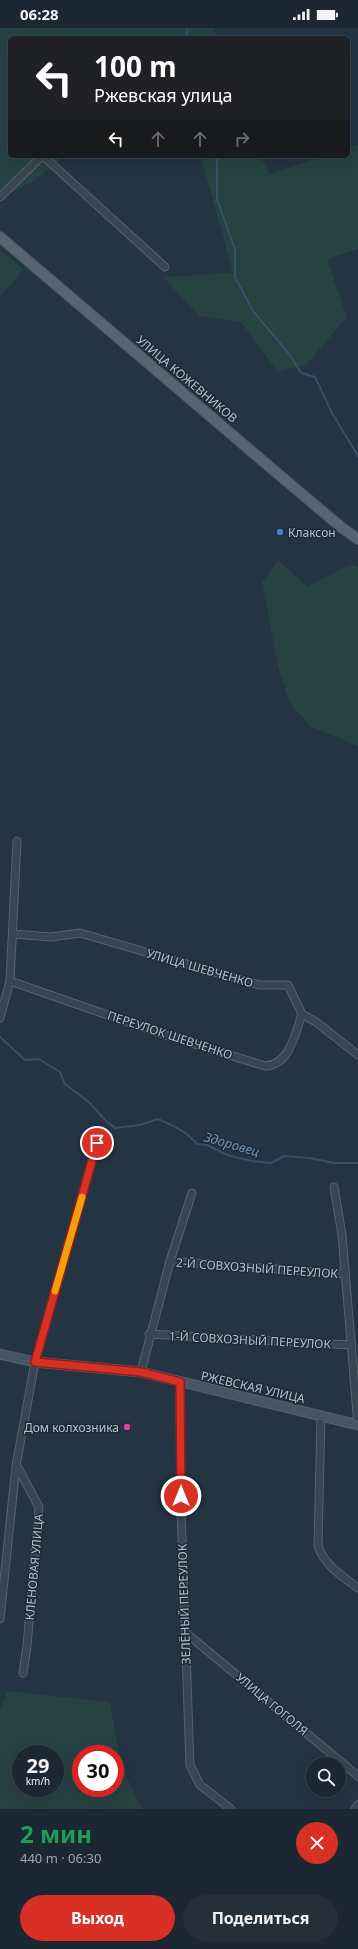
<!DOCTYPE html>
<html lang="ru">
<meta charset="utf-8">
<style>
:root{--surface:#1b2732;--page:#242f3a;--text:#f1f3f6;--muted:#a0a5ac;--line:#39444d;--accent:#d93025}
body{margin:0;font-family:"Noto Sans",sans-serif;background:var(--page);color:var(--text);height:100vh;display:flex;flex-direction:column;font-size:15px;white-space:nowrap}
*{box-sizing:border-box;margin:0}
p{font-size:13px;color:var(--muted)}
.icon{flex:none;width:22px;height:22px;fill:none;stroke:currentColor;stroke-width:2;stroke-linecap:round;stroke-linejoin:round}
.map{position:relative;height:1781px;overflow:hidden}
.side{display:flex;flex-direction:column;background:var(--surface);flex:1}
.side>*{flex:none}
.guide{position:absolute;left:8px;top:8px;width:342px;height:122px;border-radius:6px;box-shadow:0 4px 16px #0002,0 0 0 1px var(--line);background:#202124;color:#fff;overflow:hidden}
.tools{position:absolute;left:306px;top:1729px;display:grid;gap:8px}
.tools a{display:grid;place-items:center;width:40px;height:40px;border-radius:50%;background:var(--surface);box-shadow:0 4px 16px #0002,0 0 0 1px var(--line);font-size:20px}
.speed{position:absolute;left:12px;top:1717px;display:flex;gap:8px;font-size:20px;font-weight:700;text-align:center}
.speed>*{display:grid;place-content:center;width:52px;height:52px;border-radius:50%;background:var(--surface);box-shadow:0 4px 16px #0002,0 0 0 1px var(--line);line-height:1}
.speed small{font-size:10px;font-weight:400}
.speed .limit{border:6px solid #d22;background:#fff;color:#111}
.pin{position:absolute;display:grid;place-items:center;width:34px;height:34px;color:#fff;margin:-17px;border:2px solid #fff;border-radius:50%;box-shadow:0 1px 4px #0007}
.me{position:absolute;width:44px;margin:-22px;rotate:0deg;stroke-linejoin:round;filter:drop-shadow(0 0 3px #0008)}
.turn{display:flex;align-items:center;gap:14px;height:84px;padding:0 20px;font-size:18px}
.turn .icon{width:52px;height:52px;stroke-width:2.5}
.turn b{display:block;font-size:28px;line-height:34px}
.lanes{display:flex;align-items:center;height:38px;padding:0 20px;background:#0003;justify-content:center;gap:20px;direction:ltr}
.lanes .off{opacity:.35}
.round{display:grid;place-items:center;flex:none;width:42px;height:42px;border-radius:21px;background:var(--page)}
.summary{display:flex;align-items:center;justify-content:space-between;height:68px;padding:0 20px}
h1{font-size:24px;font-weight:700;line-height:30px;color:#1e9e55}
.action{display:flex;gap:8px;margin-top:auto;padding:8px 20px}
.action a{flex:1;height:46px;border-radius:24px;background:var(--accent);color:#fff;font-size:16px;font-weight:700;line-height:46px;text-align:center}
.action a+a{background:var(--page);color:var(--text)}
.status{display:flex;justify-content:space-between;align-items:center;height:28px;padding:0 20px;background:var(--surface);direction:ltr}
.status svg{height:11px;fill:currentColor}
.map>svg:first-child{display:block}
.green{fill:#274243;fill-rule:evenodd}
.lines{fill:none;stroke-linecap:round;stroke-linejoin:round}
.stream{stroke:#37516a;stroke-width:2}
.minor-casing{stroke:#57636f;stroke-width:9}
.secondary-casing{stroke:#57636f;stroke-width:11}
.primary-casing{stroke:#46515e;stroke-width:12}
.minor{stroke:#394552;stroke-width:7}
.secondary{stroke:#475565;stroke-width:9}
.primary{stroke:#576572;stroke-width:10}
.route-casing{stroke:#8d1f18;stroke-width:10}
.route{stroke:#d93025;stroke-width:7}
.slow{stroke:#f59e0b;stroke-width:7}
.shop-dot{fill:#3f7fe0;stroke:#1e2a37;stroke-width:1.5}
.hotel-dot{fill:#d1479c;stroke:#1e2a37;stroke-width:1.5}
.labels{text-anchor:middle;dominant-baseline:central;stroke-width:3;stroke-linejoin:round;paint-order:stroke}
.street-label{font-size:12px;fill:#b6c0cc;stroke:#1e2a37}
.poi-label{font-size:12px;fill:#b6c0cc;stroke:#1e2a37;text-anchor:start}
.water-label{font-size:13px;font-style:italic;fill:#7494b1;stroke:#1e2a37}
</style>
<div class="status"><b>06:28</b><svg viewBox="0 0 49 12"><path d="M0 12V9h3v3zM5 12V6h3v6zM10 12V3h3v9zM15 12V0h3v12zM26 1h20v11H26zM47 4h2v5h-2z"/></svg></div>
<div class="map">
<svg width="358" height="1781" viewBox="0 0 358 1781">
<rect width="100%" height="100%" fill="#243442"/>
<!-- green -->
<path class="green" d="M0,0H214L217,10H10V128H64L38,150L0,171Z
M358,117V221L327,231L347,289L307,336L278,344L241,294L199,288L163,249L233,245L201,128H260L270,146L325,128H348V120Z
M0,223L24,241L0,269Z
M278,532L308,559L349,536L358,539V718L311,699L289,674L278,638L262,554Z
M7,1663L110,1674L121,1737L142,1781H0V1683ZM21,1726H55V1760H21ZM81,1726H115V1760H81Z"/>
<g class="lines">
<!-- stream -->
<path class="stream" d="M186,10L188,0
M217,128V171L235,221V249L253,283L290,327L301,345L315,349L332,385L358,428
M0,1009L25,1032L39,1031L60,1044L65,1056L90,1075L106,1093L115,1100L140,1097L158,1091C174,1098 186,1103 197,1116L207,1117L227,1127L252,1133L271,1135L284,1128L310,1130L334,1135H358"/>
<defs>
<path id="minor" d="M43,128L165,239
M0,169L42,128
M13,906L51,909L80,905L259,957H288L302,986L316,994L358,1027
M10,953L162,1006L265,1038C290,1037 295,1006 302,986
M0,990L10,953L17,813
M334,1159L342,1207L358,1397
M170,1233L345,1246
M149,1306L352,1317
M141,1344L170,1233L192,1165
M180,1354L181,1482L190,1737L200,1757L231,1781
M321,1388L318,1518C325,1538 342,1548 358,1560
M17,1438L39,1479L27,1618L23,1645
M0,1591L16,1438L35,1334L97,1115
M186,1605L358,1748
M355,1781L358,1777"/>
<path id="secondary" d="M0,1326L35,1334L141,1344L358,1397"/>
<path id="primary" d="M0,209L284,451L341,499L358,511"/>
</defs>
<!-- minor casing -->
<use href="#minor" class="minor-casing"/>
<!-- secondary casing -->
<use href="#secondary" class="secondary-casing"/>
<!-- primary casing -->
<use href="#primary" class="primary-casing"/>
<!-- minor -->
<use href="#minor" class="minor"/>
<!-- secondary -->
<use href="#secondary" class="secondary"/>
<!-- primary -->
<use href="#primary" class="primary"/>
</g>
<g class="lines">
<defs>
<path id="route" d="M97,1115L35,1334L141,1344L180,1354L181,1468"/>
</defs>
<!-- route casing -->
<use href="#route" class="route-casing"/>
<!-- route -->
<use href="#route" class="route"/>
<!-- slow -->
<path class="slow" d="M55,1263L82,1169"/>
</g>
<!-- markers -->
<circle class="shop-dot" cx="280" cy="504" r="4"/>
<circle class="hotel-dot" cx="127" cy="1399" r="4"/>
<g class="labels">
<!-- street labels -->
<g class="street-label">
<text transform="translate(187 351) rotate(40)">УЛИЦА КОЖЕВНИКОВ</text>
<text transform="translate(200 940) rotate(16)">УЛИЦА ШЕВЧЕНКО</text>
<text transform="translate(170 1007) rotate(18)">ПЕРЕУЛОК ШЕВЧЕНКО</text>
<text transform="translate(257 1240) rotate(4)">2-Й СОВХОЗНЫЙ ПЕРЕУЛОК</text>
<text transform="translate(250 1312) rotate(3)">1-Й СОВХОЗНЫЙ ПЕРЕУЛОК</text>
<text transform="translate(253 1359) rotate(13)">РЖЕВСКАЯ УЛИЦА</text>
<text transform="translate(34 1539) rotate(-85)">КЛЕНОВАЯ УЛИЦА</text>
<text transform="translate(184 1576) rotate(-92)">ЗЕЛЁНЫЙ ПЕРЕУЛОК</text>
<text transform="translate(272 1676) rotate(40)">УЛИЦА ГОГОЛЯ</text>
</g>
<!-- poi labels -->
<g class="poi-label">
<text x="288" y="504">Клаксон</text>
<text x="119" y="1399" text-anchor="end">Дом колхозника</text>
</g>
<!-- water labels -->
<g class="water-label">
<text transform="translate(232 1116) rotate(16)">Здоровец</text>
</g>
</g>
</svg>
<div class="tools">
<a><svg class="icon" aria-label="search" viewBox="0 0 24 24"><circle cx="10" cy="10" r="6"/><path d="M15 15l6 6"/></svg></a>
</div>
<div class="speed"><div>29<small>km/h</small></div><div class="limit">30</div></div>
<div class="pin" style="left:97px;top:1115px;background:#d93025"><svg class="icon" aria-label="arrive" viewBox="0 0 24 24"><path d="M6 21V4h12l-3 4 3 4H6"/></svg></div>
<svg class="me" style="left:181px;top:1468px" viewBox="-20 -20 40 40"><circle r="17" fill="#d93025" stroke="#fff" stroke-width="3"/><path d="M0-11L8 9 0 5-8 9z" fill="#fff"/></svg>
<div class="guide">
<div class="turn"><svg class="icon" aria-label="left" viewBox="0 0 24 24"><path d="M17 20v-9H6M10 6l-5 5 5 5"/></svg><div><b>100 m</b>Ржевская улица</div></div>
<div class="lanes"><svg class="icon" aria-label="left" viewBox="0 0 24 24"><path d="M17 20v-9H6M10 6l-5 5 5 5"/></svg><svg class="icon off" aria-label="ahead" viewBox="0 0 24 24"><path d="M12 20V5M6 11l6-6 6 6"/></svg><svg class="icon off" aria-label="ahead" viewBox="0 0 24 24"><path d="M12 20V5M6 11l6-6 6 6"/></svg><svg class="icon off" aria-label="right" viewBox="0 0 24 24"><path d="M7 20v-9h11M14 6l5 5-5 5"/></svg></div>
</div>
</div>
<section class="side">
<div class="summary"><div><h1>2 мин</h1><p>440 m · 06:30</p></div><a class="round" style="background:#d93025;color:#fff"><svg class="icon" aria-label="close" viewBox="0 0 24 24"><path d="M6 6l12 12M18 6L6 18"/></svg></a></div>
<div class="action"><a>Выход</a><a>Поделиться</a></div>
</section>
